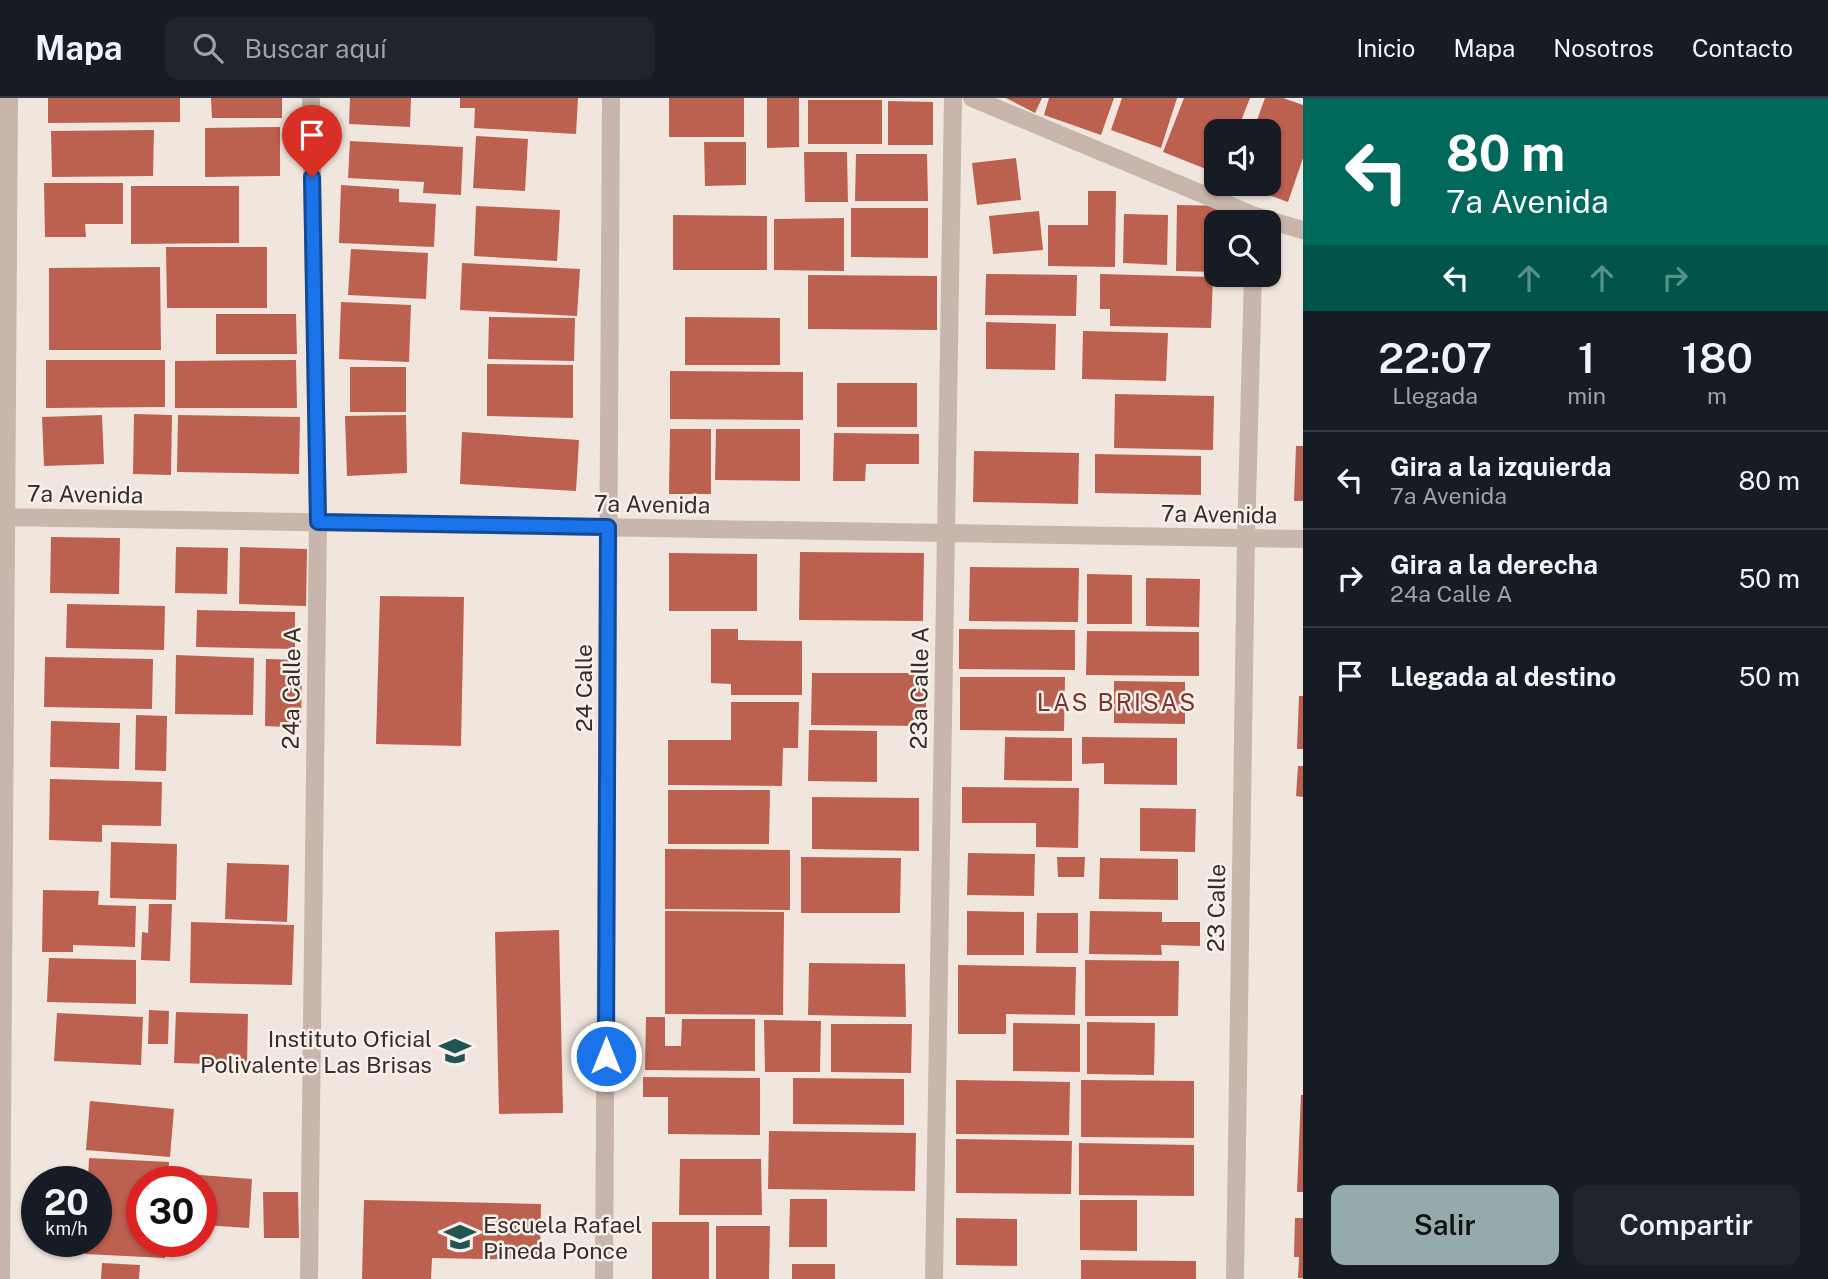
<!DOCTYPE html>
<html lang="es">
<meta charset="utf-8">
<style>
:root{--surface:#171b24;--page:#20242c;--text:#f1f3f6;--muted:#9ea1a6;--line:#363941;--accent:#94abac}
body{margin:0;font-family:"Public Sans",sans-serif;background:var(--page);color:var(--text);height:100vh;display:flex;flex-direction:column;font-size:26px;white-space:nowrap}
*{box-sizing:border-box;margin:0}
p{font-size:23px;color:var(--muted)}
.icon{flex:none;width:38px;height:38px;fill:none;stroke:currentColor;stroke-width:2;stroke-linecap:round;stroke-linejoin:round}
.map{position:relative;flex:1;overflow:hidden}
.drawer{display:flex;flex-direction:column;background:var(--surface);width:525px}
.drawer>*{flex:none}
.guide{background:#00695c;color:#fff;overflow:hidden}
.tools{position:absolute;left:1204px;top:21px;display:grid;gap:14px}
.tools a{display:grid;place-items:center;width:77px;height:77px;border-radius:14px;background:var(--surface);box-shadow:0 2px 5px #0004;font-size:35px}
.speed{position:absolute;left:21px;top:1068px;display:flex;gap:14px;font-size:35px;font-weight:700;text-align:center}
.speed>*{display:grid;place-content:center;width:91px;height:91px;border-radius:50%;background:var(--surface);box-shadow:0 2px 5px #0004;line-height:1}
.speed small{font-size:18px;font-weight:400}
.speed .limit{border:10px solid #d22;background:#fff;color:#111}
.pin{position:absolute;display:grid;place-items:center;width:60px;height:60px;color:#fff;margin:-72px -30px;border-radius:50% 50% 50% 0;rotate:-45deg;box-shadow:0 0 7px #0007}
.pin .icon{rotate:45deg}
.me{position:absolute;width:77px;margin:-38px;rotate:0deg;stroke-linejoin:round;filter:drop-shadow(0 0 5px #0008)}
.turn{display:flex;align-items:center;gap:24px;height:147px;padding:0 28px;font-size:32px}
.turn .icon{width:91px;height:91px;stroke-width:2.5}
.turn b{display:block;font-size:49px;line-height:60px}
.lanes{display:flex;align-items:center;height:66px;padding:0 28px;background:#0003;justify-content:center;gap:35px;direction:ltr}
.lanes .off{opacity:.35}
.eta{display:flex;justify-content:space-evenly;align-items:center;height:119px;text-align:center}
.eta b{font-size:42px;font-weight:600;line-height:49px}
.primary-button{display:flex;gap:14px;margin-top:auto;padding:14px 28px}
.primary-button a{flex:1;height:80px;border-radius:14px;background:var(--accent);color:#111;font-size:28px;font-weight:600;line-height:80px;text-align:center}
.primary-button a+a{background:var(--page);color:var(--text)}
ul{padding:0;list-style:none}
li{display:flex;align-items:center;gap:21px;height:98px;padding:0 28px;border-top:2px solid var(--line)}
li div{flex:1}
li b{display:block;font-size:26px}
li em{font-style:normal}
header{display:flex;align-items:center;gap:42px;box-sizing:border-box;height:98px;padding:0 35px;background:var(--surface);border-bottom:2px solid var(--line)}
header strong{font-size:33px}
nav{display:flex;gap:38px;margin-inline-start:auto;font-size:24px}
.search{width:490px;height:63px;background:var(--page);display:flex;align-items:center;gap:18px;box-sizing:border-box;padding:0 24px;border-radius:14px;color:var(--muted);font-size:26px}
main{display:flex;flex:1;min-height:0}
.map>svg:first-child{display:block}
.building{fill:#bc6050}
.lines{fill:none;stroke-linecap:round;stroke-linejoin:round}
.minor{stroke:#c8b5ab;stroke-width:18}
.route-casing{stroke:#114b97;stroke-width:18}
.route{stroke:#1a73e8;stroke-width:12}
.labels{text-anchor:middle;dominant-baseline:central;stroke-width:5;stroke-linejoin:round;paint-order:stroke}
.street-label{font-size:23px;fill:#362c29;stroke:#f8f0ea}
.poi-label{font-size:23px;fill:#362c29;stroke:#f8f0ea;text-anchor:end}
.neighbourhood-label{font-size:24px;letter-spacing:2px;fill:#7e3529;stroke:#f8f0ea}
</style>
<header>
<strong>Mapa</strong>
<div class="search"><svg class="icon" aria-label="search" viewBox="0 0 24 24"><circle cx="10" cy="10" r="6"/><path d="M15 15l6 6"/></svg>Buscar aquí</div>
<nav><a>Inicio</a><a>Mapa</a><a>Nosotros</a><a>Contacto</a></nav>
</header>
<main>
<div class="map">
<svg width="1303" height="1181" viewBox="0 0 1303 1181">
<rect width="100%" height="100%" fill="#f0e6de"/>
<!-- building -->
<path class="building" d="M48,0H180V24L48,25Z
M211,0H282V20H212Z
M350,0H411L410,29L349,26Z
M460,0H578L576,36L474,30L475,10H460Z
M669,0H744V39H669Z
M767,0H799V49L767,50Z
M1006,0H1042L1035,15Z
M1049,0H1114L1101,37L1044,17Z
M1122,0H1177L1161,50L1111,32Z
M1184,0H1250L1237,33H1216V75L1163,54Z
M1265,0H1283L1303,7V60L1288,104L1239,86H1269V33H1253Z
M808,2H882V46H808Z
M888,3L933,4V47H888Z
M280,29V78L205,79V30Z
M154,32L153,78L52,79L51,33Z
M476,38L528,41L525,93L473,90Z
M350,43L463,49L461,97L423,95L424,84L348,80Z
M704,44H746V87L705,88Z
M804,54H847L848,104H805Z
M856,56H927L928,103H855Z
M1016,60L1021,102L977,107L972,65Z
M44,85H123V126H85L86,139H45Z
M341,87L399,91V104L436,106L434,149L339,145Z
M131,88H239V145L131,146Z
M1088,93H1116L1115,169L1048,168V127H1088Z
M1177,107L1228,108L1227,124H1216V174L1176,173Z
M476,108L560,112L557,163L474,158Z
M851,110H928V160L851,159Z
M1039,113L1043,152L993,156L989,118Z
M1124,116L1168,117L1167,167L1123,165Z
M673,117L767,118V172H673Z
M844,120V173L774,172V121Z
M166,149H267V210H167Z
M351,151L428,155L426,201L348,197Z
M462,165L580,171L577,218L460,212Z
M160,169L161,252H49V170Z
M986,176L1077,177L1076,218L985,217Z
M1100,176L1213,179L1211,230L1110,228V211H1100Z
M808,177L937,178V232L808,231Z
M341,204L411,207L409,264L339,261Z
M216,216H296L297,256H216Z
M489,219L575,220L574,263L488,261Z
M685,219L780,220V267H685Z
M986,224L1056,226L1055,272L986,271Z
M1083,233L1168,235L1166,283L1082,281Z
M46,262H165V309L46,310Z
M296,262L297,310H175V263Z
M487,266L573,267V320L487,318Z
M350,269H406V314H350Z
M670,273L803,274V322L670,321Z
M837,285H917V329H837Z
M1115,296L1214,298L1213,352L1114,350Z
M134,316L172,317L171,377L133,376Z
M102,317L104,366L44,368L42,319Z
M178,317L300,319L299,376L177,374Z
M406,317L407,375L347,378L345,318Z
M670,331H711V396H669Z
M716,331H800V383L715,382Z
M462,334L579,342L576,393L460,386Z
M834,335L919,336V366H866L865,383H833Z
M1296,348H1303V403H1294Z
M974,353L1079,355L1078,406L973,404Z
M1095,356L1201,358V397L1095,395Z
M51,439L120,440L119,496L50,495Z
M176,449L228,450L227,496L175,495Z
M240,449L307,451L306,508L239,506Z
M800,454L924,455L923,523L799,522Z
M669,455L757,456V513H669Z
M970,469L1079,470L1078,524L969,523Z
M1087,476L1132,477V526H1087Z
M1146,480L1200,481L1199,529L1146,528Z
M380,498L464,499L461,648L376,646Z
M67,506L165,508L164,552L66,550Z
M197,512L295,514V551L196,549Z
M711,531H738V542L802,543V597H731V586L711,585Z
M959,531L1075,532V572L959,571Z
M1087,533L1199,534V578L1086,577Z
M176,557L254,560L253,617L175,616Z
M45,559L153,561L152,611L44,609Z
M266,561L302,562L301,630L265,628Z
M812,575H926V628L811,627Z
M960,579H1065L1064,633L960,632Z
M1114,583L1185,584V626L1114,625Z
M1299,598H1303V651H1297Z
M731,604H799L798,650H783L782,688L668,687V642H731Z
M136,617L167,618L166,673L135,672Z
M51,623L120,625L119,671L50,669Z
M809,632L877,633V684L808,683Z
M1005,639L1072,640V683L1004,682Z
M1082,639L1177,640V687L1104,686V665L1082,666Z
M1298,668H1303V699L1296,698Z
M50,681L162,684L161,728L102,727V744L49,742Z
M962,689L1079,690L1078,750L1036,749V725H962Z
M668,692H770L769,746H668Z
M812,699L919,700V753L812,751Z
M1140,710L1196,711L1195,754L1140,753Z
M111,744L177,746L176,802L110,800Z
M665,751L790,752V812L665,811Z
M968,755L1035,756L1034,798L967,797Z
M801,759L901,760L900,815H801Z
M1057,759H1085L1084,779H1058Z
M1100,760L1178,761V802L1099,801Z
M227,765L289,767L287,824L225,821Z
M43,792L99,793L98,807L136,808L135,849L73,847V854H42Z
M149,806H172L170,863L141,862L142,834L148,835Z
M665,813L784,814L783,917L665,916Z
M967,813L1024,814V857H967Z
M1090,813L1162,814V824H1200V848L1161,847L1162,857L1089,856Z
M1037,815H1078V855H1036Z
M191,824L294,827L292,887L190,885Z
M559,832L563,1015L499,1016L495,834Z
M49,860L136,862V906L47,904Z
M1085,862L1179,863L1178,918H1085Z
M809,865L905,866L906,919L808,917Z
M958,867L1076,869L1075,917L1006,916V936H958Z
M149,912L169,913L168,946H148Z
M176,914L248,916L247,967L174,965Z
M57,915L143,919L141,967L54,963Z
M646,919H665V948H681L682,921H755V973L645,972Z
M764,922L821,923L820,974H765Z
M1087,924L1155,925L1154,977L1087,976Z
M1013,925L1080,926V974L1013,973Z
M831,926H912L911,975L831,974Z
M643,979L760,980V1037L668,1036V999H643Z
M793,980L904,981V1027L793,1026Z
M956,982L1070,984L1069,1037L956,1036Z
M1081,982L1194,983V1040L1081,1039Z
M1301,997H1303V1094H1297Z
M90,1003L174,1011L170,1059L86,1052Z
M769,1033L916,1035L915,1093L768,1091Z
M956,1041L1072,1043L1071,1096L956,1095Z
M1079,1045L1194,1047V1098L1079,1097Z
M89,1060L169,1064L168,1083H142V1143H166L165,1160L85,1156V1143H96V1083H88Z
M680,1061H761L762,1117H679Z
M174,1075L252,1081L249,1130L201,1127V1083H174Z
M263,1094H298L299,1140H264Z
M790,1101H827V1149H789Z
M364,1102L541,1106L540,1162L432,1160L431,1181H362Z
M1080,1102H1137V1153L1080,1152Z
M956,1120L1017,1121V1168L956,1167Z
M1295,1120H1303V1180H1298L1299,1159H1294Z
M652,1124H709V1181H652Z
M716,1128H770L769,1181H716Z
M1081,1162L1196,1163V1181H1081Z
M102,1165L140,1167L139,1181H101Z
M792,1166H835V1181H792Z"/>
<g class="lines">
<!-- minor -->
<path class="minor" d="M972,0L1255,118L1303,132
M0,419L1303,441
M1,1181L9,0
M309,1181L318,424L311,0
M604,1181L611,0
M934,1181L953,0
M1235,1181L1246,440L1253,177"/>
</g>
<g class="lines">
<defs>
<path id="route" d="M312,79L318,424L608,429L606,958"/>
</defs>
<!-- route casing -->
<use href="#route" class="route-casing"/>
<!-- route -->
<use href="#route" class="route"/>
</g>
<!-- icons -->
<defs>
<symbol id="school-bare" viewBox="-9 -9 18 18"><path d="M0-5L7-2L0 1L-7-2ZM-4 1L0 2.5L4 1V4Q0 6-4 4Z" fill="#225452" stroke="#f8f0ea" stroke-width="2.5" paint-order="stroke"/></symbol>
</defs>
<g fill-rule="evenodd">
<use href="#school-bare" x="433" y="931" width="44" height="44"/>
<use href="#school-bare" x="438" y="1117" width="44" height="44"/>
</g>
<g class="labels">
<!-- street labels -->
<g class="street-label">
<text transform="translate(85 396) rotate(1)">7a Avenida</text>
<text transform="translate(652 406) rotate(1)">7a Avenida</text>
<text transform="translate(1219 416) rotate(1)">7a Avenida</text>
<text transform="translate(291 590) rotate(-89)">24a Calle A</text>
<text transform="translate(583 590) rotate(-90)">24 Calle</text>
<text transform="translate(919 590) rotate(-89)">23a Calle A</text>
<text transform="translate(1216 810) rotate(-89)">23 Calle</text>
</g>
<!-- poi labels -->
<g class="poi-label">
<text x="432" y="940">Instituto Oficial<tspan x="432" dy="26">Polivalente Las Brisas</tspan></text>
<text x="483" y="1126" text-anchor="start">Escuela Rafael<tspan x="483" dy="26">Pineda Ponce</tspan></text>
</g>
<!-- neighbourhood labels -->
<g class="neighbourhood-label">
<text x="1117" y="604">LAS BRISAS</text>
</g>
</g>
</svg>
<div class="tools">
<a><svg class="icon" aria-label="sound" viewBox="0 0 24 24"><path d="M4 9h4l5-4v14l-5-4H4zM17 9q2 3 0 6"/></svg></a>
<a><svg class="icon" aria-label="search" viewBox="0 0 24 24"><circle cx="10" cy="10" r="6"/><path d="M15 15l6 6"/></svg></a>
</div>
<div class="speed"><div>20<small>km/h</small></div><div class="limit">30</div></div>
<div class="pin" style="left:312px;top:79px;background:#d93025"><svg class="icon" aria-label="arrive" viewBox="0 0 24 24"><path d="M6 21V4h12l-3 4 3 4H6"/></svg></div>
<svg class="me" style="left:606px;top:958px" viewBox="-20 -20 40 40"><circle r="17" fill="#1a73e8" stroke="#fff" stroke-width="3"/><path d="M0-11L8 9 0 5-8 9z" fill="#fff"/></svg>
</div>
<section class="drawer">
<div class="guide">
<div class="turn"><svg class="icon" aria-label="left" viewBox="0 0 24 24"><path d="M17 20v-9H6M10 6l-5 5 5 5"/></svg><div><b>80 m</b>7a Avenida</div></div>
<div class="lanes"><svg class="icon" aria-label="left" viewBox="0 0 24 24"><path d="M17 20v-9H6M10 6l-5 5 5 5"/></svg><svg class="icon off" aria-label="ahead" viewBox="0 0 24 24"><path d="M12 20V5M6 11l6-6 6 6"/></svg><svg class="icon off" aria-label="ahead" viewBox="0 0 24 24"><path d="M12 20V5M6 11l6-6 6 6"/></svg><svg class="icon off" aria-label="right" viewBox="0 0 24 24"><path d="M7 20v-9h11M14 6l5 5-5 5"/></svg></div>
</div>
<div class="eta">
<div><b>22:07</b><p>Llegada</p></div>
<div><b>1</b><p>min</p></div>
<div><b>180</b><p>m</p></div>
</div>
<ul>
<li><svg class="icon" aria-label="left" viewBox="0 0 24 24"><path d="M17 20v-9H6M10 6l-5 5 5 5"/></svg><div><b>Gira a la izquierda</b><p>7a Avenida</p></div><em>80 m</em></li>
<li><svg class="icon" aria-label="right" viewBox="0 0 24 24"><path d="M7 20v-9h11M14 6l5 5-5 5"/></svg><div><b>Gira a la derecha</b><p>24a Calle A</p></div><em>50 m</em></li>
<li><svg class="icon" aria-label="arrive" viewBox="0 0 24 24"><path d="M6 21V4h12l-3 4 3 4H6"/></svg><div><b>Llegada al destino</b></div><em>50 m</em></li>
</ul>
<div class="primary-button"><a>Salir</a><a>Compartir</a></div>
</section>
</main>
